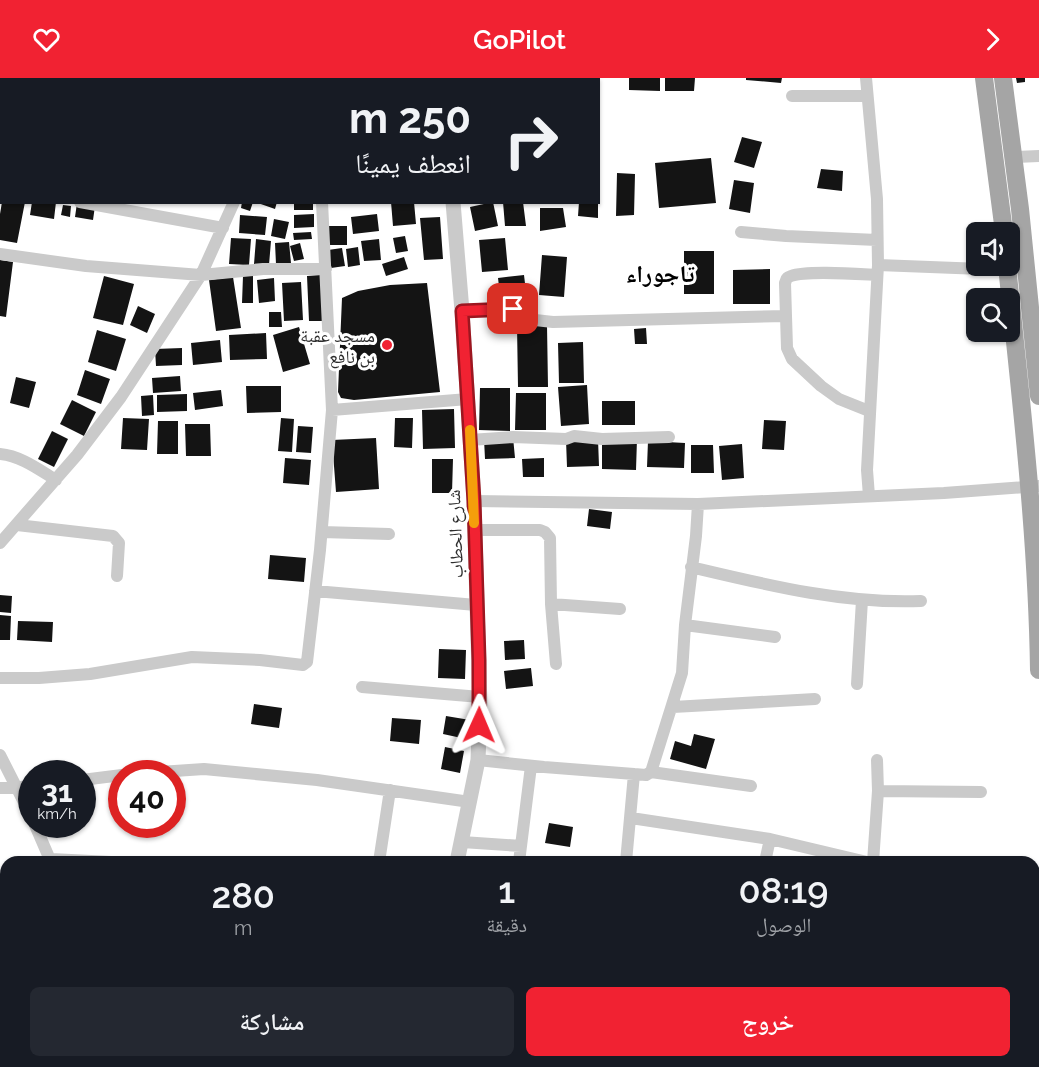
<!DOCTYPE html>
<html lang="ar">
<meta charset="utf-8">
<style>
:root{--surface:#171b24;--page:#242831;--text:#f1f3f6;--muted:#9ea1a6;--accent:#f12232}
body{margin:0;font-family:Raleway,"Noto Naskh Arabic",sans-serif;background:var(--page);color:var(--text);direction:rtl;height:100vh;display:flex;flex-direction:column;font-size:22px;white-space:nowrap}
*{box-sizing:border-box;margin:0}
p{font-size:20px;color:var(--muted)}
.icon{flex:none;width:33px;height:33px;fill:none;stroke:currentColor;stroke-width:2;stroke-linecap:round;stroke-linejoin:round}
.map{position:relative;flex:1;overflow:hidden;direction:ltr}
.side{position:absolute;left:0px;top:778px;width:1040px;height:212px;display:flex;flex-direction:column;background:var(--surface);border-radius:18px 18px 0 0;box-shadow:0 2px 4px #0004;direction:rtl}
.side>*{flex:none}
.hud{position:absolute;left:0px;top:0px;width:600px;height:126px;box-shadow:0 2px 4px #0004;direction:rtl;background:#171b24;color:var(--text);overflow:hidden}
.controls{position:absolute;left:966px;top:144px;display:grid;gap:12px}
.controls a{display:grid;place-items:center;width:54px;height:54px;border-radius:9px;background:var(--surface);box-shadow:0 2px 4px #0004;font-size:30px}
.speed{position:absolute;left:18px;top:682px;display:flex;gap:12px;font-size:30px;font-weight:700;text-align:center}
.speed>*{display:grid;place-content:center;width:78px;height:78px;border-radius:50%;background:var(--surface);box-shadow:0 2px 4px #0004;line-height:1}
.speed small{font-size:15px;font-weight:400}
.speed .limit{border:9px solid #d22;background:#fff;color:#111}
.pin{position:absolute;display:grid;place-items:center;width:51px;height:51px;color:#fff;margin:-26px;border-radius:12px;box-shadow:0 3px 9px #0006}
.me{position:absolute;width:66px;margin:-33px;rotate:1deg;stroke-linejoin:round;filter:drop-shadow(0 0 4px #0008)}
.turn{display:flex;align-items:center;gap:21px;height:126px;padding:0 30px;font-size:27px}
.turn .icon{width:78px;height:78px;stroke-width:2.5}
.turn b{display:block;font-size:42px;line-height:51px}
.eta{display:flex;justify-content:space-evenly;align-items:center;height:102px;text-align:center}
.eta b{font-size:36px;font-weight:600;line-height:42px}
.cta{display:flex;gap:12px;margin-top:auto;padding:12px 30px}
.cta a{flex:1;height:69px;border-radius:9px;background:var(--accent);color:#fff;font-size:24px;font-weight:600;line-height:69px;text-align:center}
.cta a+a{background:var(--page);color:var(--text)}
header{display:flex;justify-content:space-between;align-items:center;height:78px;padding:0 30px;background:var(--accent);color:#fff;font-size:27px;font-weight:600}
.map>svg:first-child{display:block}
.building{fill:#141414}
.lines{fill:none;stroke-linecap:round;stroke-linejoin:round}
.minor{stroke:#cacaca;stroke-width:12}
.tertiary{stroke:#cacaca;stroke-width:15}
.primary{stroke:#a5a5a5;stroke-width:18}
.route-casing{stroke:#9d1620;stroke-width:15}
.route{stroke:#f12232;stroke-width:10}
.slow{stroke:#f59e0b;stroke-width:10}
.poi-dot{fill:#f12232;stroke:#fff;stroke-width:2}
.labels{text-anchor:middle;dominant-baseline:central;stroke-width:6;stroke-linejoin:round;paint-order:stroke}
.poi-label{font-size:18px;fill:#2d2d2d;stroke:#fff;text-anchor:end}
.street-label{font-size:18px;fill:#2d2d2d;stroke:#fff}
.district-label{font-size:24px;font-weight:bold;fill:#000;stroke:#fff}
</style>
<header><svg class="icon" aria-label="forward" viewBox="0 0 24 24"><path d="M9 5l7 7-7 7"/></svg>GoPilot<svg class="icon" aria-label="heart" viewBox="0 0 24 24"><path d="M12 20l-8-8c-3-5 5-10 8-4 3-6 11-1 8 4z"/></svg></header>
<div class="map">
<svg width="1039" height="989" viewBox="0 0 1039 989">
<rect width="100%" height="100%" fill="#fff"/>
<!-- building -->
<path class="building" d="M629,0H660V13L629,12Z
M665,0H695L694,13H665Z
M746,0H782L781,5L746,2Z
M1016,0H1025V4L1017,5Z
M742,59L762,64L754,90L734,84Z
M711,80L716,125L659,130L655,85Z
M821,91L843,93L842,113L817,110Z
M617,95L635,96L634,137L616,138Z
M734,102L754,105L750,135L729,131Z
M2,124H25L17,165L0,162V136Z
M32,124H56L54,141L30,137Z
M242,124H253L250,133L241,130Z
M255,124H277L275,131Z
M294,124H313V132H294Z
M391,124H414L416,146L393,148Z
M493,124L498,148L475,153L470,129Z
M503,124H523L526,148H505Z
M579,124H598V140L578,138Z
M77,125L95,128L93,142L75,139Z
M63,127L71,128L70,139L61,137Z
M540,130H563L566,149L540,153Z
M314,136V149L294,150V137Z
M377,136L379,153L353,156L351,139Z
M240,137L267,139L265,157L239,155Z
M440,139L443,181L424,182L420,140Z
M274,141L289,144L285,161L271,158Z
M325,148H347V167H325Z
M311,154L312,161L294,162L293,155Z
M405,158L408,173L396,175L393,160Z
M231,160L251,161L249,187L229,186Z
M505,160L508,192L482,194L479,162Z
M256,161L271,163L269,187L254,186Z
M379,161L381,182L364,183L361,163Z
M289,164L291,185L276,186L275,165Z
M300,165L304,181L294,183L290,168Z
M358,169L360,187L348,189L346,171Z
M342,170L345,188L331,190L328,172Z
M684,173H714V216H684Z
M542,177L567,179L564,219L539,217Z
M404,179L408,191L386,198L382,186Z
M0,182L13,184L6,239L0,238Z
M770,191V226H733V192Z
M322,197L324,243H309L307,198Z
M524,197L527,222L501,225L498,200Z
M104,198L134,206L123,247L93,240Z
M243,198H253V225H242Z
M233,199L241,250L216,253L209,202Z
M274,200L275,223L259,225L257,202Z
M301,204L303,242L284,243L282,205Z
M427,205L440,314L354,322L341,320L338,314L342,220L358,213L390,207Z
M138,228L155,236L147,255L130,247Z
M269,234H281L282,249H269Z
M547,247L548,309H518L517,248Z
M299,249L310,286L283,294L273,257Z
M646,250L647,266H635L634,251Z
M97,252L126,261L116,293L88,284Z
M266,255L267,281L230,282L229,257Z
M220,262L222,284L193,287L191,265Z
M583,264L584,305H559L558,265Z
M182,270V287L156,288L155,271Z
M85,292L110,301L101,326L77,317Z
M180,298L181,313L153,315L152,300Z
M16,299L36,304L29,330L10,325Z
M587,307L589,346L561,348L558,309Z
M246,308H281V334L247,335Z
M480,310H510V353L479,352Z
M221,312L223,328L195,332L193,315Z
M516,315H546V352H515Z
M187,316V333L157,334V317Z
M153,317L154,337L142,338L141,318Z
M72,322L96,334L84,358L60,346Z
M602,323H635V347H602Z
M454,331L455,370L423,371L422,332Z
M123,340L149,341L147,372L121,371Z
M281,340L294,341L292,374L278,373Z
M395,340H413L412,370L394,369Z
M764,342L786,343L784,372L762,371Z
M158,343H178V376H157Z
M185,346H210L211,378H186Z
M298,348L313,349L311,375L296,374Z
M52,353L68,361L54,389L38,381Z
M513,359L515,380L485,381L484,361Z
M376,360L379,411L336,414L332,362Z
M598,361L599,388L567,389L566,362Z
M602,361H637L636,392L602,391Z
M648,363L685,365L684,390L647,389Z
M742,366L744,400L722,402L719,368Z
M691,367H713L714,395H691Z
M285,380L311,382L309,407L283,405Z
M544,380V399H523L522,381Z
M432,381H453L452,415H432Z
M589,431L612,434L610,451L587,448Z
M270,477L306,480L304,504L268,501Z
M0,517L12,518L11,535L0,534Z
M0,537L11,538L10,562H0Z
M18,543L53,544L52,564L17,562Z
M524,562L525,581L505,582L504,563Z
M439,571L466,572L465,601L438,600Z
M531,590L533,608L506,611L504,593Z
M254,626L282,630L279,650L251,646Z
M446,638L470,642L466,661L443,656Z
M392,640L421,642L419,666L390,663Z
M694,656L715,661L706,691L670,681L675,663L691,668Z
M445,669L464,673L460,695L441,691Z
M549,745L573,749L570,769L545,765Z
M291,984H302V989H290Z
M338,984H367V989H337Z
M742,984H762L761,989H741Z"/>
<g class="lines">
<!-- minor -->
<path class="minor" d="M866,0L877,121L878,187L867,392L869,418
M271,2V0
M792,18H867
M1013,79L1039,78
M80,124L223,150
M741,154L786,158L877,162
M0,176L86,188L201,197L263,191H326
M878,187L1008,192
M462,233L510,230L523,235L535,242L553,244L786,238L785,205C787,200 786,200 791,198C807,192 858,196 877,197
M786,238L787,270L792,281L821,308L839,321L869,333
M332,332L468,321
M470,362L513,359L566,361L574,358L602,361L669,359
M0,376C21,378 38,391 56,402
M474,423L698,426L944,415L1039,408
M17,447L113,458L119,465L117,498
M475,452H540L545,454L550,460L551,526L556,586
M322,454L389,456
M0,465L77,377L121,319L201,197L234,124
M691,489C767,507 843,526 921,523
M315,513L476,527
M551,526L620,531
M685,547L775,559
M0,600H39L90,596L192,579L260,582L303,587L307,584L320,472L332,332L322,124
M857,606L862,522
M362,609L480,619
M673,629L815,621
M0,677L32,740
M478,682L544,689L634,696L646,697L651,694L751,708
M651,694L682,595L685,547L696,458L698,426
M130,696L204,691L317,702L470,724
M82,702L122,697
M0,710H17L32,707
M878,713L981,714
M631,740L770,761L867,784
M35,747L51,784
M462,764L521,768
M51,781L111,784
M379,784L390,712
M519,784L531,688
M626,784L634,696
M765,784L770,761
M873,784L878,713L877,682
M0,809L6,810
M1034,823L1039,812
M924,984V989
M599,989L600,984
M724,989L725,984"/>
<!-- tertiary -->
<path class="tertiary" d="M431,0V2
M453,124L462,233L474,423L480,629L478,682L457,784
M1034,896L1039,893
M421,985H446L476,989
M814,989V984"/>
<!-- primary -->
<path class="primary" d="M984,0L1004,154
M1003,0L1020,131L1039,318
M1007,188C1021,322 1037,456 1039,592
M1039,989V980"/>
</g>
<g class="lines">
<defs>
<path id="route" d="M479,647V582L474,423L462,233L513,231"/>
</defs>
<!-- route casing -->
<use href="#route" class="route-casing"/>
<!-- route -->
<use href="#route" class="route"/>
<!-- slow -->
<path class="slow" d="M470,352L474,445"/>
</g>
<!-- markers -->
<circle class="poi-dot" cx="387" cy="267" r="6"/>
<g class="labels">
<!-- poi labels -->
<g class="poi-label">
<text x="375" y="257">مسجد عقبة<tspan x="375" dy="21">بن نافع</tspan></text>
</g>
<!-- street labels -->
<g class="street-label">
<text transform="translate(455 456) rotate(-92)">شارع الحطاب</text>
</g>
<!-- district labels -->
<g class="district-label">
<text x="660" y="195">تاجوراء</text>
</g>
</g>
</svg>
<div class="controls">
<a><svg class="icon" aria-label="sound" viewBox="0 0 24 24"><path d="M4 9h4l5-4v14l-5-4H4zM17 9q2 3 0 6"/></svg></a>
<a><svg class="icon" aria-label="search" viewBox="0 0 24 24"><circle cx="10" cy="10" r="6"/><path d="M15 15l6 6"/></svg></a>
</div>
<div class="speed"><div>31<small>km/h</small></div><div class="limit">40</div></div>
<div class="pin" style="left:513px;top:231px;background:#d93025"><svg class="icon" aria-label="arrive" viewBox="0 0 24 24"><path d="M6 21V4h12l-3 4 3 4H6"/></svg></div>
<svg class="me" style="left:479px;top:647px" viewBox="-20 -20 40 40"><path d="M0-17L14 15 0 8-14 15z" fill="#f12232" stroke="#fff" stroke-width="4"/></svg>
<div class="hud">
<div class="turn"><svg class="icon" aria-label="right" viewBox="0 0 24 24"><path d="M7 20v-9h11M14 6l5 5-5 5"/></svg><div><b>250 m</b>انعطف يمينًا</div></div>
</div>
<section class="side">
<div class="eta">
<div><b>08:19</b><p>الوصول</p></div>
<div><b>1</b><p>دقيقة</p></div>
<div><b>280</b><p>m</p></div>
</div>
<div class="cta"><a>خروج</a><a>مشاركة</a></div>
</section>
</div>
